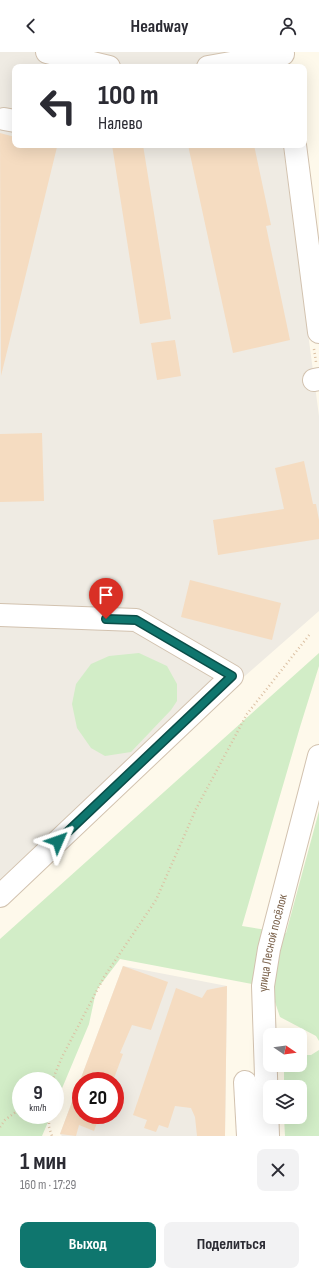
<!DOCTYPE html>
<html lang="ru">
<meta charset="utf-8">
<style>
:root{--surface:#fff;--page:#f2f2f3;--text:#2b2b33;--muted:#7c7c81;--accent:#0f766e}
body{margin:0;font-family:"Sofia Sans Condensed",sans-serif;background:var(--page);color:var(--text);height:100vh;display:flex;flex-direction:column;font-size:15px;white-space:nowrap}
*{box-sizing:border-box;margin:0}
p{font-size:13px;color:var(--muted)}
.icon{flex:none;width:22px;height:22px;fill:none;stroke:currentColor;stroke-width:2;stroke-linecap:round;stroke-linejoin:round}
.map{position:relative;height:1084px;overflow:hidden}
.drawer{display:flex;flex-direction:column;background:var(--surface);flex:1}
.drawer>*{flex:none}
.top-card{position:absolute;left:12px;top:12px;width:295px;height:84px;border-radius:8px;box-shadow:0 4px 16px #0002;background:#fff;color:var(--text);overflow:hidden}
.needle{width:26px;rotate:103deg}
.tools{position:absolute;left:263px;top:976px;display:grid;gap:8px}
.tools a{display:grid;place-items:center;width:44px;height:44px;border-radius:8px;background:var(--surface);box-shadow:0 4px 16px #0002;font-size:20px}
.speed{position:absolute;left:12px;top:1020px;display:flex;gap:8px;font-size:20px;font-weight:700;text-align:center}
.speed>*{display:grid;place-content:center;width:52px;height:52px;border-radius:50%;background:var(--surface);box-shadow:0 4px 16px #0002;line-height:1}
.speed small{font-size:10px;font-weight:400}
.speed .limit{border:6px solid #d22;background:#fff;color:#111}
.pin{position:absolute;display:grid;place-items:center;width:34px;height:34px;color:#fff;margin:-41px -17px;border-radius:50% 50% 50% 0;rotate:-45deg;box-shadow:0 0 4px #0007}
.pin .icon{rotate:45deg}
.me{position:absolute;width:44px;margin:-22px;rotate:47deg;stroke-linejoin:round;filter:drop-shadow(0 0 3px #0008)}
.turn{display:flex;align-items:center;gap:14px;height:84px;padding:0 20px;font-size:18px}
.turn .icon{width:52px;height:52px;stroke-width:2.5}
.turn b{display:block;font-size:28px;line-height:34px}
.round{display:grid;place-items:center;flex:none;width:42px;height:42px;border-radius:8px;background:var(--page)}
.headline{display:flex;align-items:center;justify-content:space-between;height:68px;padding:0 20px}
h1{font-size:24px;font-weight:700;line-height:30px}
.primary-button{display:flex;gap:8px;margin-top:auto;padding:8px 20px}
.primary-button a{flex:1;height:46px;border-radius:8px;background:var(--accent);color:#fff;font-size:16px;font-weight:700;line-height:46px;text-align:center}
.primary-button a+a{background:var(--page);color:var(--text)}
header{display:flex;justify-content:space-between;align-items:center;height:52px;padding:0 20px;background:var(--surface);font-size:18px;font-weight:700}
.map>svg:first-child{display:block}
.industrial{fill:#efebe3;fill-rule:evenodd}
.green{fill:#d2edc7}
.building{fill:#f5dcc1}
.lines{fill:none;stroke-linecap:round;stroke-linejoin:round}
.minor-casing{stroke:#d2c2af;stroke-width:24}
.path{stroke:#dbc0a3;stroke-width:2.5;stroke-dasharray:1 3;stroke-linecap:butt}
.minor{stroke:#fff;stroke-width:22}
.route-casing{stroke:#0a4d48;stroke-width:10}
.route{stroke:#0f766e;stroke-width:7}
.labels{text-anchor:middle;dominant-baseline:central;stroke-width:3.5;stroke-linejoin:round;paint-order:stroke}
.street-label{font-size:13px;fill:#7b624b;stroke:#fffcf3}
</style>
<header><svg class="icon" aria-label="back" viewBox="0 0 24 24"><path d="M15 5l-7 7 7 7"/></svg>Headway<svg class="icon" aria-label="person" viewBox="0 0 24 24"><circle cx="12" cy="8" r="4"/><path d="M4 21q1-7 8-7t8 7"/></svg></header>
<div class="map">
<svg width="319" height="1084" viewBox="0 0 319 1084">
<rect width="100%" height="100%" fill="#fef9eb"/>
<!-- industrial -->
<path class="industrial" d="M0,0H270L272,15H15V93H283L319,364V559L0,839Z
M123,914L227,934L225,1084H62L60,1082ZM81,1029H115V1063H81Z"/>
<!-- green -->
<path class="green" d="M139,601L167,614L177,632V649L171,658L131,700L105,704L91,696L77,676L72,652L76,632L91,612L109,604Z
M319,601V614L300,675L242,874L286,881L319,759V989L316,984L280,965L271,938L263,934L120,907L98,936L95,944L89,972L55,1053V1029H21V1063H51L42,1084H0V887Z
M319,998V1084H285L284,1065H300V1035H284V1013H300V1003H311Z"/>
<!-- building -->
<path class="building" d="M0,81L15,85V93H47L57,95L1,324Z
M112,93H143L171,267L140,272Z
M188,93H254L271,173L266,174L290,288L233,301Z
M175,288L181,324L157,328L151,291Z
M42,381L44,449L0,450V382Z
M304,409L313,452H316L319,468V487L218,503L213,468L284,457L275,416Z
M190,528L281,551L272,588L181,565Z
M123,914L168,930L151,978L132,973L120,1001L123,1002L113,1029H81V1063H100L94,1079L79,1073L76,1084L60,1082Z
M227,934L225,1084H197L195,1065L191,1056L175,1054L168,1076L159,1073L156,1080L144,1076L147,1068L133,1063L176,936L202,946L207,938Z"/>
<g class="lines">
<defs>
<g id="minor">
<path d="M47,0L109,15"/>
<path d="M208,15L283,2"/>
<path d="M4,67L15,69"/>
<path d="M295,93L319,280"/>
<path d="M314,328L319,327"/>
<path d="M0,563L136,568L232,624L0,844"/>
<path d="M245,1030L248,1084"/>
<path id="s1" d="M268,1084L263,934L269,897L319,704"/>
</g>
</defs>
<!-- minor casing -->
<use href="#minor" class="minor-casing"/>
<!-- path -->
<path class="path" d="M314,297L316,310
M52,1029L62,1005L104,925L156,848L196,757L247,662L310,582
M49,1063V1075L52,1084
M0,1075L5,1068L21,1056"/>
<!-- minor -->
<use href="#minor" class="minor"/>
</g>
<g class="lines">
<defs>
<path id="route" d="M58,789L232,624L136,568L106,567"/>
</defs>
<!-- route casing -->
<use href="#route" class="route-casing"/>
<!-- route -->
<use href="#route" class="route"/>
</g>
<g class="labels">
<!-- street labels -->
<g class="street-label">
<text stroke="none"><textPath href="#s1" startOffset="194">улица Лесной посёлок</textPath></text>
</g>
</g>
</svg>
<div class="tools">
<a><svg class="needle" viewBox="-14 -14 28 28"><path d="M0-13l5 13h-10z" fill="#e53935"/><path d="M0 13l5-13h-10z" fill="#7c7c81"/></svg></a>
<a><svg class="icon" aria-label="layers" viewBox="0 0 24 24"><path d="M12 4l9 5-9 5-9-5zM3 14l9 5 9-5"/></svg></a>
</div>
<div class="speed"><div>9<small>km/h</small></div><div class="limit">20</div></div>
<div class="pin" style="left:106px;top:567px;background:#d93025"><svg class="icon" aria-label="arrive" viewBox="0 0 24 24"><path d="M6 21V4h12l-3 4 3 4H6"/></svg></div>
<svg class="me" style="left:58px;top:789px" viewBox="-20 -20 40 40"><path d="M0-17L14 15 0 8-14 15z" fill="#0f766e" stroke="#fff" stroke-width="4"/></svg>
<div class="top-card">
<div class="turn"><svg class="icon" aria-label="left" viewBox="0 0 24 24"><path d="M17 20v-9H6M10 6l-5 5 5 5"/></svg><div><b>100 m</b>Налево</div></div>
</div>
</div>
<section class="drawer">
<div class="headline"><div><h1>1 мин</h1><p>160 m · 17:29</p></div><a class="round"><svg class="icon" aria-label="close" viewBox="0 0 24 24"><path d="M6 6l12 12M18 6L6 18"/></svg></a></div>
<div class="primary-button"><a>Выход</a><a>Поделиться</a></div>
</section>
